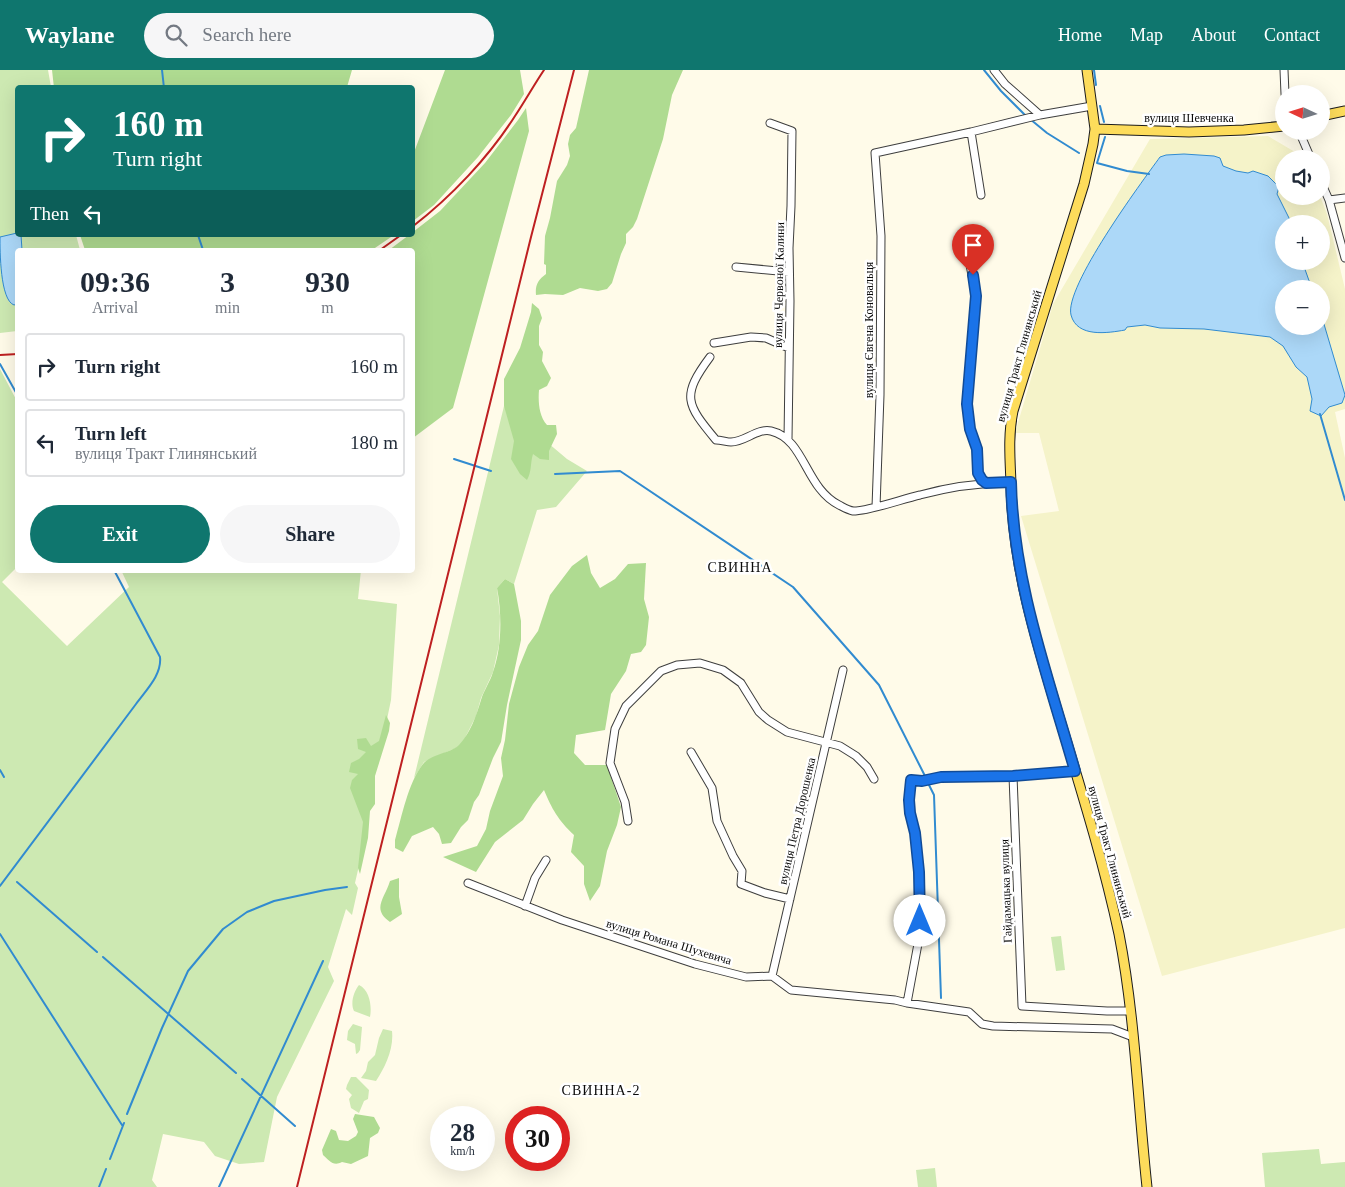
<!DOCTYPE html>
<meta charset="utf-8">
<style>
:root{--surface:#fff;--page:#f6f6f7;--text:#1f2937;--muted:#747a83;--line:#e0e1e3;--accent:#0f766e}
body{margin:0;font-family:"Times New Roman",serif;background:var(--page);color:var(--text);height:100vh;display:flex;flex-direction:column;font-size:19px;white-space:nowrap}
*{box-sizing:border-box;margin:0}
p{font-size:16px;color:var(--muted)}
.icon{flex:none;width:28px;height:28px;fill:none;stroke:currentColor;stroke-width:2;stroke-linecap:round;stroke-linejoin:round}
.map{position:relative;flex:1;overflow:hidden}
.panel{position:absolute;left:15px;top:178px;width:400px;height:325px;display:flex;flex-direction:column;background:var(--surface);border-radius:5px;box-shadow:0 5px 20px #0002}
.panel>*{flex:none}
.hud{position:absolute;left:15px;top:15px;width:400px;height:152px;border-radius:5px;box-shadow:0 5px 20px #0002;background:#0f766e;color:#fff;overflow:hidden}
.needle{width:32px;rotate:274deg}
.controls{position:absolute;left:1275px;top:15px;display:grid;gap:10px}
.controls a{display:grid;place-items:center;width:55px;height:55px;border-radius:50%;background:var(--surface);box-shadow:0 5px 20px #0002;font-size:25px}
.speed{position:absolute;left:430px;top:1036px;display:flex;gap:10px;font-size:25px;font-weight:700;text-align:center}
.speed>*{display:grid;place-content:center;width:65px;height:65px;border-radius:50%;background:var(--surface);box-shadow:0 5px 20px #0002;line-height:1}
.speed small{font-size:12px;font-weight:400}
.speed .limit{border:8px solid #d22;background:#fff;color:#111}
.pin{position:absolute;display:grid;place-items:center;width:42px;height:42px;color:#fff;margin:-51px -21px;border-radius:50% 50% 50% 0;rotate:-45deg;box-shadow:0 0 5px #0007}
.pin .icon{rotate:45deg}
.me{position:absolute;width:55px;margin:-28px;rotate:0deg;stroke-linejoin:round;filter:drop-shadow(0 0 4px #0008)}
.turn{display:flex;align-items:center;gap:18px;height:105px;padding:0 15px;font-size:22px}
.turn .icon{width:65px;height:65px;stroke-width:2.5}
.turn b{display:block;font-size:35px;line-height:42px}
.then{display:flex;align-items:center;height:48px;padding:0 15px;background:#0003;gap:10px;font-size:19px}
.eta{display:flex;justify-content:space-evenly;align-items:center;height:85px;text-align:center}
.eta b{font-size:30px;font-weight:600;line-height:35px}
.button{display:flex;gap:10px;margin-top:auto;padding:10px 15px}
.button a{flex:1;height:58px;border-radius:30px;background:var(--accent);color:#fff;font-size:20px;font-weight:600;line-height:58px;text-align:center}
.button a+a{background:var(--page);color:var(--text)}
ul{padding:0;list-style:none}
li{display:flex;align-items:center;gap:15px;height:68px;margin:0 10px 8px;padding:0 5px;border:2px solid var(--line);border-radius:5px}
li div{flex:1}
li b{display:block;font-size:19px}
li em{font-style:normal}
header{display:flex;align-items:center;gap:30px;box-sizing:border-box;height:70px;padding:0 25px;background:var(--accent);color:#fff}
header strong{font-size:24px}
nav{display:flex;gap:28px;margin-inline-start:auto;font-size:18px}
.search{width:350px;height:45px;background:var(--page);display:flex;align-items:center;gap:12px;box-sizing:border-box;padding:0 18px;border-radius:28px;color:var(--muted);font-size:19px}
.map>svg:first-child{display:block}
.farmland{fill:#f5f3c9;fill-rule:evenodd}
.green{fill:#cde9b2}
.forest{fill:#afdb91}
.water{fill:#acd8f8;stroke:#318bd0}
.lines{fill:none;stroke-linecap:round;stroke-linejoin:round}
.stream{stroke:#318bd0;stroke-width:2}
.minor-casing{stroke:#3e3e3e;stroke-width:9}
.major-casing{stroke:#1c1c1c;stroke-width:11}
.minor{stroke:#fff;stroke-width:7}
.major{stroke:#fddc5b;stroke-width:9}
.rail{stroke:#be2021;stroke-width:2}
.route-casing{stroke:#114b97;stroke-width:12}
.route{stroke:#1a73e8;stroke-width:9}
.labels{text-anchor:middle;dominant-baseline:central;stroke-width:5;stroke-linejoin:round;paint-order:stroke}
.street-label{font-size:12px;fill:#0b0b0b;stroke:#fff}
.neighbourhood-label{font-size:14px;letter-spacing:1px;fill:#0b0b0b;stroke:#fff}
</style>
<header>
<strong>Waylane</strong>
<div class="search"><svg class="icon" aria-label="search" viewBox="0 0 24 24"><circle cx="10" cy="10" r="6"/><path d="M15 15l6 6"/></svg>Search here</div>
<nav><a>Home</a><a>Map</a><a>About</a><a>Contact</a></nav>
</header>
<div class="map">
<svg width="1345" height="1117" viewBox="0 0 1345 1117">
<rect width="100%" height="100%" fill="#fffbe9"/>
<!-- farmland -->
<path class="farmland" d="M1268,66L1295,82L1301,89H1284V126H1320L1327,144L1345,219V339L1335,342L1345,388V858L1162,906L1021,446L1059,441L1039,363H1015L1053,234L1150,69ZM1284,154H1321V191H1284ZM1284,219H1321V256H1284Z"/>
<!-- green -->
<path class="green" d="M0,0H48L51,17L18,18V165H76L80,180H18L17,261L0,263Z
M0,299L18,333L17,497L2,512L67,576L129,517L121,500H361L358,529L397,534L391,630L380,683L364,705L366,765L355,813L358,818L352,845L346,839L328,897L334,911L277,1027L264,1092L239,1094L215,1086L204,1072L163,1064L152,1110L157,1117H0Z
M504,336L567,389L587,401L556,437L537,440L514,514L505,509L497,518L500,546L499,575L493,602L481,628L476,646L464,670L458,677L424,692L414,708Z
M1061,866L1065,900L1056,901L1051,867Z
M359,915C370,920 372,937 370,947L354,941C350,933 354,921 359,915Z
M353,954L362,957L360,980L358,983L356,984L355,974L347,970L348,961Z
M383,959L392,961C394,979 385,997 376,1011L361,1008L366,1001L368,992L375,985L379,968Z
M351,1007H356L369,1020L368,1029L364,1031L359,1043L351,1038L349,1029L352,1025L346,1019L347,1015Z
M1319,1079L1321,1094L1345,1092V1117H1265L1262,1083Z
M935,1098L937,1117H918L916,1100Z"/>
<!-- forest -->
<path class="forest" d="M52,0H352L347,17L54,18Z
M445,0H520L524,24L511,45L478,87L434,135L413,151V85Z
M589,0H683L672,25L663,69L637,149L633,157L626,164V173L621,184L612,213L607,219L598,221L580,218L563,225L545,224L536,225C535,215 538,210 546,204V195L544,194L545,166L550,148L557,111L567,95L570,86L568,74L570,65L576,58Z
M526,38L529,61L453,338L413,368L412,180H389L409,165H412L413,162L440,141L485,93L518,50Z
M80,165H394L372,180H85Z
M532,233L539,239L542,248L539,256V275L543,282L542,291L551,308L547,316L539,320C538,332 539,346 547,355H556L557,364L549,381V390L540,389L533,384C530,394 532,401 527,410L520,404L511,389L514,371L504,336V309L520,278L531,242Z
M587,485L591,503L600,518L615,509L628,494L646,493L644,529L649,547L646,575L641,582L631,584L626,601L611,624L605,660L576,665L574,683L585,695H607L621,737L617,755L607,781L600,816L590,831L584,814V796L571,782L574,765C558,750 552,739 544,720L533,734L523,750L495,772L476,802L443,787L477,776L486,759L490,741L503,706L501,688L505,670L509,634L519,597L528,575L538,561L550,525L572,496Z
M505,509L514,514L521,551V570L507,635L501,672L493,688L479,725L474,732L468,750L461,757L451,773L442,774L439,764L433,757L412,766L403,782L395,778V770C402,746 408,713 423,694C431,684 451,683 459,675C471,662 476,646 481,630C484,620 490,612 493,602C502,577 502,544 497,518Z
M386,645L390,653L389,661L375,706V734L370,741L368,768L360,804L358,798L363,752L350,718L352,710L358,704L349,702L351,693L359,689L366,682L358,679L357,669L366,668L371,676L379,671Z
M399,808V827L402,844L390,852C371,839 385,828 390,811Z
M355,1044L374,1047L380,1058L378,1063L370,1068L368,1086L351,1094L342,1092C333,1097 329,1090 323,1085L322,1080L331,1059L336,1061L339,1070L348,1071L356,1066L358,1062L353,1049Z"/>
<!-- water -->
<path class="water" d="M1184,84L1214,86L1220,88L1223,96L1236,101L1248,103L1253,101L1268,106L1279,117L1277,124L1292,154H1284V191H1302L1312,219H1284V256H1321V244L1345,325L1342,333L1329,337L1321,346L1310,341L1312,329L1307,307L1296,297L1283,276L1270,267L1204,259L1160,258L1145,255L1127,257L1125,260C1108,263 1077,268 1071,245C1064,217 1141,113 1160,87L1166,85Z
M17,163L18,165H21L22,180H18L17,234L14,235C0,230 0,181 0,167Z"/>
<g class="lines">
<!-- stream -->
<path class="stream" d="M162,0L164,18
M984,0L1001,21L1026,46
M1094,0L1096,15
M1100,36L1104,52
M1030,49L1047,63L1079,83
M1105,67L1097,93L1127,101L1149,104
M198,165L203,180
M0,294L18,326
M1320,344L1345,430
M454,389L491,401
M555,404L620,401L793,517L879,615L925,706
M0,700L4,707
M929,715L934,725L941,928
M17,812L97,882
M0,816L136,634C146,620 162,605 160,587L114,500
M0,864L122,1055
M103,887L236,1003
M242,1009L295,1056
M127,1044L162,958L188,901L223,859L247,842L274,831L325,820L347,817
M110,1089L124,1053
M99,1117L106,1099
M219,1117L323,891"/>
<defs>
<path id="minor" d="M994,0L1005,14L1040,45L1092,36
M1284,0L1285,24
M770,53L792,61L791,136L789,178L790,231L788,369
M1299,61L1311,89
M971,62L981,125
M1321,112L1329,130L1345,188
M1329,130L1345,128
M966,174L976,226L967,334L970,359L977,379L978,403L982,410L986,413
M736,197L789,202
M714,273L751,267L766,268L789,278
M710,287C681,326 686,334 716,370C721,370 727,372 731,372C745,372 757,358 771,361C805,369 805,418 839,435C843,437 848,440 853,441C870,441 902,429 920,425C949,417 980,413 1011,412
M876,437L880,325L881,166L875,83L971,62L1040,45
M691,682L712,718L717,751L733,786L742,801L741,814L765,823L790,829
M1013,706L1022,936L1107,941H1130
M628,751L625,732L610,693L615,659L626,636L661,601L677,595L700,593L723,600L741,613L759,642L768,650L787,662L840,676L856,686L867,697L874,709
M468,813L562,850L695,894L746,907L772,906L791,920L895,930L907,933L969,942L982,954L993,956L1112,959L1133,967
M525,836L535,808L546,790
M772,906L843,600
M907,933L920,863L919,802L915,763L910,743L909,729L911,711H922L941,707L1013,706L1075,701"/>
<path id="major" d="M1087,0L1095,59L1093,74L1084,114L1013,341C1008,365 1010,388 1011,413C1012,489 1032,557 1054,630C1077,707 1102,785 1119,864C1135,946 1138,1034 1147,1117
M1321,46L1345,41
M1095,59L1189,62L1244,60L1284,56"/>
</defs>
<!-- minor casing -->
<use href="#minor" class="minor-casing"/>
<!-- major casing -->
<use href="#major" class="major-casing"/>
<!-- minor -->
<use href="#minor" class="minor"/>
<!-- major -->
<use href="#major" class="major"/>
<!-- rail -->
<path class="rail" d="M412,157C451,127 489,87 515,46C525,31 534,15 544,0
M380,180L401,165
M0,285L18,284
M297,1117L531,167L574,0"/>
</g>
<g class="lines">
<defs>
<path id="route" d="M920,851L919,802L915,763L910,743L909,730L911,710L922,711L941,707L1013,706L1075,701C1048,606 1013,512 1011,412L986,413L982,410L978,403L977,379L970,359L967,334L976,226L973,205"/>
</defs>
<!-- route casing -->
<use href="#route" class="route-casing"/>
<!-- route -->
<use href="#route" class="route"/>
</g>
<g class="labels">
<!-- street labels -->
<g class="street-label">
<text x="1189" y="48">вулиця Шевченка</text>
<text transform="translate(779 215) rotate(-89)">вулиця Червоної Калини</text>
<text transform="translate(869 260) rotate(-90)">вулиця Євгена Коновальця</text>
<text transform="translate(1019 286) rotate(-74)">вулиця Тракт Глинянський</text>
<text transform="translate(797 751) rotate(-77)">вулиця Петра Дорошенка</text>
<text transform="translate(1110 782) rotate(75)">вулиця Тракт Глинянський</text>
<text transform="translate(1006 821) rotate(-92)">Гайдамацька вулиця</text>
<text transform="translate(669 872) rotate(17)">вулиця Романа Шухевича</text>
</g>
<!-- neighbourhood labels -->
<g class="neighbourhood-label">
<text x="740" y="497">СВИННА</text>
<text x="601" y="1020">СВИННА-2</text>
</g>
</g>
</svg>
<div class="controls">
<a><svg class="needle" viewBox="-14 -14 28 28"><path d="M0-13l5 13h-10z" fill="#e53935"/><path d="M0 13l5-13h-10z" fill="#747a83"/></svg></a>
<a><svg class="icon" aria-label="sound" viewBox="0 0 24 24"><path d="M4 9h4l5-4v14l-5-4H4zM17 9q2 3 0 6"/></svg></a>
<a>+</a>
<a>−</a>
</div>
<div class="speed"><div>28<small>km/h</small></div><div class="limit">30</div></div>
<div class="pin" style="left:973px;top:205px;background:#d93025"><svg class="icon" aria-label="arrive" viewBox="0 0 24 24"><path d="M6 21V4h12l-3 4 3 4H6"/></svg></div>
<svg class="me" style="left:920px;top:851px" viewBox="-20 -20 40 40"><circle r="19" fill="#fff"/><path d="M0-13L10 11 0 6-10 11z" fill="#1a73e8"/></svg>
<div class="hud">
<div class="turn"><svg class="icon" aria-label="right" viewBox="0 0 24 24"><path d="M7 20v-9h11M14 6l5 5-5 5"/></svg><div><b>160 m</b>Turn right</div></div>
<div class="then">Then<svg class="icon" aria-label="left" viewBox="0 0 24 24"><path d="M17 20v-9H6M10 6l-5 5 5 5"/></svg></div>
</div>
<section class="panel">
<div class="eta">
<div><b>09:36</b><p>Arrival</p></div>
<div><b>3</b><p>min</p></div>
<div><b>930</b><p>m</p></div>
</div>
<ul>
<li><svg class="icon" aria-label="right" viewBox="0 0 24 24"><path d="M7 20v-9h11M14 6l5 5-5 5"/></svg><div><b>Turn right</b></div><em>160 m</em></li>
<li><svg class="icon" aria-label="left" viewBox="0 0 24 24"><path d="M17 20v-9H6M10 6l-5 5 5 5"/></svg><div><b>Turn left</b><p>вулиця Тракт Глинянський</p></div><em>180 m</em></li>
</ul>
<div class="button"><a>Exit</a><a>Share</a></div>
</section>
</div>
